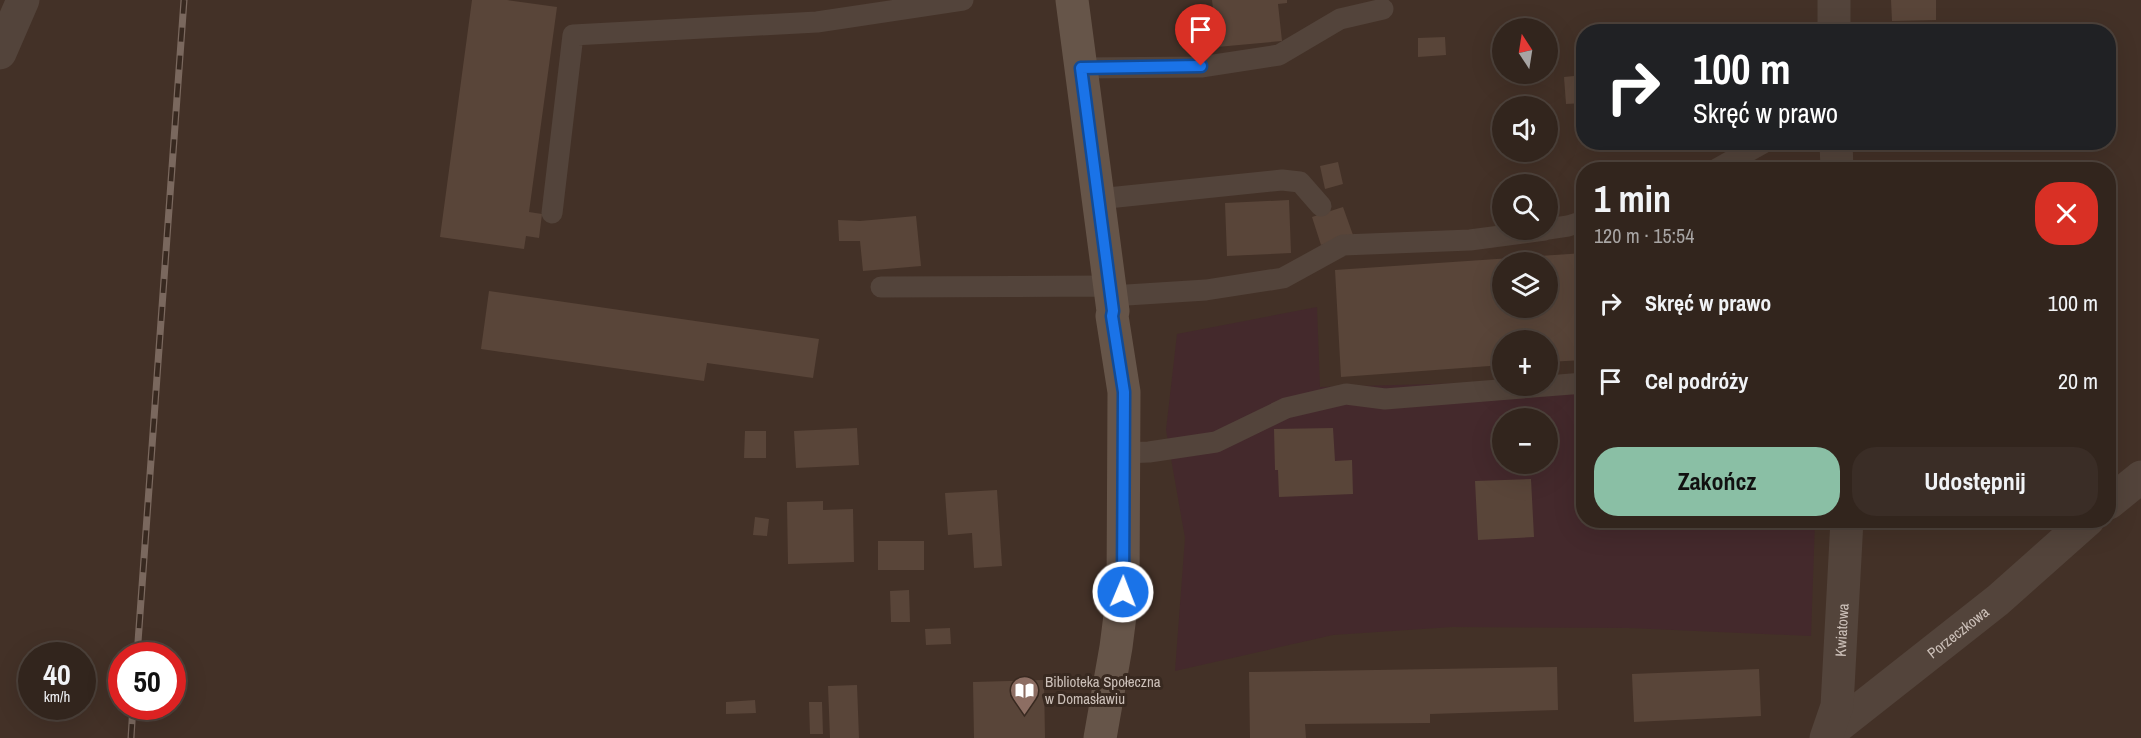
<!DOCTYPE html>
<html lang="pl">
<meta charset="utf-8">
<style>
:root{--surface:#32251d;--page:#3a2d26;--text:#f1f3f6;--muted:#a8a5a4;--line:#4d423b;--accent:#8abfa5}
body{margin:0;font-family:"Archivo Narrow",sans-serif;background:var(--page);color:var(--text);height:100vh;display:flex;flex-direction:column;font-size:22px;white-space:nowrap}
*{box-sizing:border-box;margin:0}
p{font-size:20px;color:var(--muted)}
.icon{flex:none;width:33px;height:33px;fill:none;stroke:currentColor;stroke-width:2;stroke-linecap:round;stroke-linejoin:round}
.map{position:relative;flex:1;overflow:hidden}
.panel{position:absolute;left:1576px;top:162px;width:540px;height:366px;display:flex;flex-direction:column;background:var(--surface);border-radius:24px;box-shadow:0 6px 24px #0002,0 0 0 2px var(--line)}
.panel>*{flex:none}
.hud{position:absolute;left:1576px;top:24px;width:540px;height:126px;border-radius:24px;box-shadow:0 6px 24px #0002,0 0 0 2px var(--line);background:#202124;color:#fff;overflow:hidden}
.needle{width:39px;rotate:348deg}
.fabs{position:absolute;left:1492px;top:18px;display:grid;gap:12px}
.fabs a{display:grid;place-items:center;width:66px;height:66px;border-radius:50%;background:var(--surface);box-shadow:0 6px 24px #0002,0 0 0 2px var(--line);font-size:30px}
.speed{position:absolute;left:18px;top:642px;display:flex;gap:12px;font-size:30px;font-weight:700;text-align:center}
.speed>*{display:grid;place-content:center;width:78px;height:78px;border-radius:50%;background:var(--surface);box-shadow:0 6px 24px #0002,0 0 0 2px var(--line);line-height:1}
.speed small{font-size:15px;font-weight:400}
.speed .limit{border:9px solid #d22;background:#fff;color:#111}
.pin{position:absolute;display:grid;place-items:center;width:51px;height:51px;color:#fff;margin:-62px -26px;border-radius:50% 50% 50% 0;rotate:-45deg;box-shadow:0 0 6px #0007}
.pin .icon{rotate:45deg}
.me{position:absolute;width:66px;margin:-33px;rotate:1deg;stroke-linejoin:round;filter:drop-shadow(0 0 4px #0008)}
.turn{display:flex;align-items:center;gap:21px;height:126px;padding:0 18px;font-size:27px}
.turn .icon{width:78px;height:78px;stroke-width:2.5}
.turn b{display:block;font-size:42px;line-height:51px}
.round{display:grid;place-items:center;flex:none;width:63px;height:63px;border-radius:24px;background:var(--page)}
.overview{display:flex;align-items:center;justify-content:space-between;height:102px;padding:0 18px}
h1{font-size:36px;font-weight:800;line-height:45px}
.action{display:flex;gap:12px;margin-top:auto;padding:12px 18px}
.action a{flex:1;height:69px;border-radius:24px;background:var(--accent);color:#111;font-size:24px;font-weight:800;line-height:69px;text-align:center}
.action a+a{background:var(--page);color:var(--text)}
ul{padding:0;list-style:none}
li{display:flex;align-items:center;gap:18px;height:78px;padding:0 18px}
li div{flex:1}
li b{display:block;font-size:22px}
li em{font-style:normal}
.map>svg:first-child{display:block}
.green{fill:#44292c;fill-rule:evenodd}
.building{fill:#594539;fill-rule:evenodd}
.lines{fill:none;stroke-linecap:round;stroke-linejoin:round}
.lane{stroke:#53443b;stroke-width:21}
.street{stroke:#53443b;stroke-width:33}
.secondary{stroke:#665549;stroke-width:33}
.rail-casing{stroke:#7a685e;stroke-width:7}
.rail{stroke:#382920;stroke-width:4.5;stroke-dasharray:14;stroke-linecap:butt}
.route-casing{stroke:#114b97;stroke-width:15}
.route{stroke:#1a73e8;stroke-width:10}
.labels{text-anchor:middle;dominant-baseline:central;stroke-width:6;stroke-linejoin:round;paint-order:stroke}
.street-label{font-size:15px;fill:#ccc0b9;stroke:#382920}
.poi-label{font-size:15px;fill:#ccc0b9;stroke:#382920;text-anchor:start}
</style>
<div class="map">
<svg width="2141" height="738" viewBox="0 0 2141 738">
<rect width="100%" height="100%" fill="#433127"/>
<!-- green -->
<path class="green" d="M1317,307L1320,387L1584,380V520L1815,521L1811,636L1629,628L1452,627L1333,635L1175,671L1185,538L1166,430L1177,334ZM1503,418H1548V464H1503Z"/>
<!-- building -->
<path class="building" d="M472,0H507L557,7L529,212L542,214L539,238L526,236L524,249L440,237Z
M1212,0H1287V3L1278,4L1282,41L1217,47Z
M1891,0H1936V20L1892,21Z
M1445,37L1446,55L1418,57V38Z
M1584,75V103L1566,104L1564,77Z
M1938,142H1996V147L1939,150Z
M1338,162L1343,184L1325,189L1320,166Z
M1289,200L1291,253L1227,256L1225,203Z
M1343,207L1353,235L1321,245L1312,217Z
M916,216L921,266L863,271L860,241H839L838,220L860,221Z
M1584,253V360L1548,362V340H1503V365L1341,377L1335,270ZM1503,262H1548V308H1503Z
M489,291L819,339L813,378L707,363L704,381L481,349Z
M857,428L859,465L796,468L794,431Z
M1333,428L1335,461L1352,460L1353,494L1279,497L1278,470H1275L1274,429Z
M745,431H766V458H744Z
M1531,479L1534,537L1478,540L1475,481Z
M997,490L1002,566L974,568L972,533L948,535L945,493Z
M823,501V510L853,509L854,562L788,564L787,502Z
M755,517L769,519L767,536L753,535Z
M878,541H924V570H878Z
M909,590L910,622H891L890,591Z
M950,628L951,644L926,645L925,629Z
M1557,667L1558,710L1430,714V723L1305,724L1306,738H1250L1249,672Z
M1759,669L1761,716L1634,722L1632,674Z
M1044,680L1045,738H974L973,682Z
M857,685L859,738H830L828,686Z
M755,700L756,713L726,714V702Z
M809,702H822L823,734H810Z"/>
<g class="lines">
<!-- lane -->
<path class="lane" d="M1081,68L1201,67L1279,55L1340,19L1383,9
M1715,170L1765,142
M1098,199L1282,180L1300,182L1321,206
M552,213L573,35L817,22L963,0
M1548,229L1568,226L1584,221
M881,287L1110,286
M1111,296L1206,290L1283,278L1343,245L1470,240L1545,230
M1123,453L1149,452L1216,442L1286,408L1346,394L1385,399L1584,383"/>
<!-- street -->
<g class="street">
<path d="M1834,0V32"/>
<path d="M0,53L23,0"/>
<path d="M1836,142L1837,170"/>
<path d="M2109,503L2141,477"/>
<path id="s1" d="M1828,734L1998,600L2088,520"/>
<path id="s2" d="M1826,738L1837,706L1847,520"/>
</g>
<!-- secondary -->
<path class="secondary" d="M1072,0L1113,311L1112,316L1124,392L1123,592L1116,647L1100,738"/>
<defs>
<path id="rail" d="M137,656L184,0
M131,738L133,706"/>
</defs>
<!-- rail casing -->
<use href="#rail" class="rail-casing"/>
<!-- rail -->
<use href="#rail" class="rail"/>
</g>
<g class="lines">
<defs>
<path id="route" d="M1123,592L1124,392L1112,316L1113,311L1081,68L1201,66"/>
</defs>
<!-- route casing -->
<use href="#route" class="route-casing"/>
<!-- route -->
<use href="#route" class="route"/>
</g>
<!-- icons -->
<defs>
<symbol id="library-pin" viewBox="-11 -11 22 30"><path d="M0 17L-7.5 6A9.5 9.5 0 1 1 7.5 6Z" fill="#8d6e63" stroke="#382920"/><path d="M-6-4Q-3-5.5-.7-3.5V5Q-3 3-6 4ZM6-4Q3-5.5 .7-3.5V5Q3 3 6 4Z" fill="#fff"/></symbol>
</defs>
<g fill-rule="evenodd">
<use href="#library-pin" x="1008" y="674" width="33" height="45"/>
</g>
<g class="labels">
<!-- street labels -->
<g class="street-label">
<text stroke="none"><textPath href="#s2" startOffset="110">Kwiatowa</textPath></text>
<text stroke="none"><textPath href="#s1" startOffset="165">Porzeczkowa</textPath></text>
</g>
<!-- poi labels -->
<g class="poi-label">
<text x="1045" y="681">Biblioteka Społeczna<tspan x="1045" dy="17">w Domasławiu</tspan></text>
</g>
</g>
</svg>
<div class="fabs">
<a><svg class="needle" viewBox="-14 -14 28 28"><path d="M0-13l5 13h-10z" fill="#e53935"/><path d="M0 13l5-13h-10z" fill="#a8a5a4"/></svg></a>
<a><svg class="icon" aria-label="sound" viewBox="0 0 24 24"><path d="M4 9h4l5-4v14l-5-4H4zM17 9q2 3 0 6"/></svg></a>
<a><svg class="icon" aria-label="search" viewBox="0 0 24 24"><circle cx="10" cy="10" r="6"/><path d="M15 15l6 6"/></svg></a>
<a><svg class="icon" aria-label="layers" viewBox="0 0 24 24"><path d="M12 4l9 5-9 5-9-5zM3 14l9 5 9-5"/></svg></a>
<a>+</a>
<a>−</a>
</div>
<div class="speed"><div>40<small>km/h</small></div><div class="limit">50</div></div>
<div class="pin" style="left:1201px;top:66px;background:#d93025"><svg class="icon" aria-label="arrive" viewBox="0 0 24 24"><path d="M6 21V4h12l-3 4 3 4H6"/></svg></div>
<svg class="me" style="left:1123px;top:592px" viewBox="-20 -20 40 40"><circle r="17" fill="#1a73e8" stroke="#fff" stroke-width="3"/><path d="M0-11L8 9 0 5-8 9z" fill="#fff"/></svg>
<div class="hud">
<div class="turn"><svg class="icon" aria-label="right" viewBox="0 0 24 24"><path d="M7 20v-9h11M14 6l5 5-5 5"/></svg><div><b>100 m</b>Skręć w prawo</div></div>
</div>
<section class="panel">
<div class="overview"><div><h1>1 min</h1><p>120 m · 15:54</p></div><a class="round" style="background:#d93025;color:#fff"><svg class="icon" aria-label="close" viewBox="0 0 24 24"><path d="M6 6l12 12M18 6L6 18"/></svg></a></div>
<ul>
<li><svg class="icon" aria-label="right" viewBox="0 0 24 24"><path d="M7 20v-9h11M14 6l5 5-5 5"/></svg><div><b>Skręć w prawo</b></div><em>100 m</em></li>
<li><svg class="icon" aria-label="arrive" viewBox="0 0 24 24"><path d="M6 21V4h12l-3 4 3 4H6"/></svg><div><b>Cel podróży</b></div><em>20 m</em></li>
</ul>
<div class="action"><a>Zakończ</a><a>Udostępnij</a></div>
</section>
</div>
